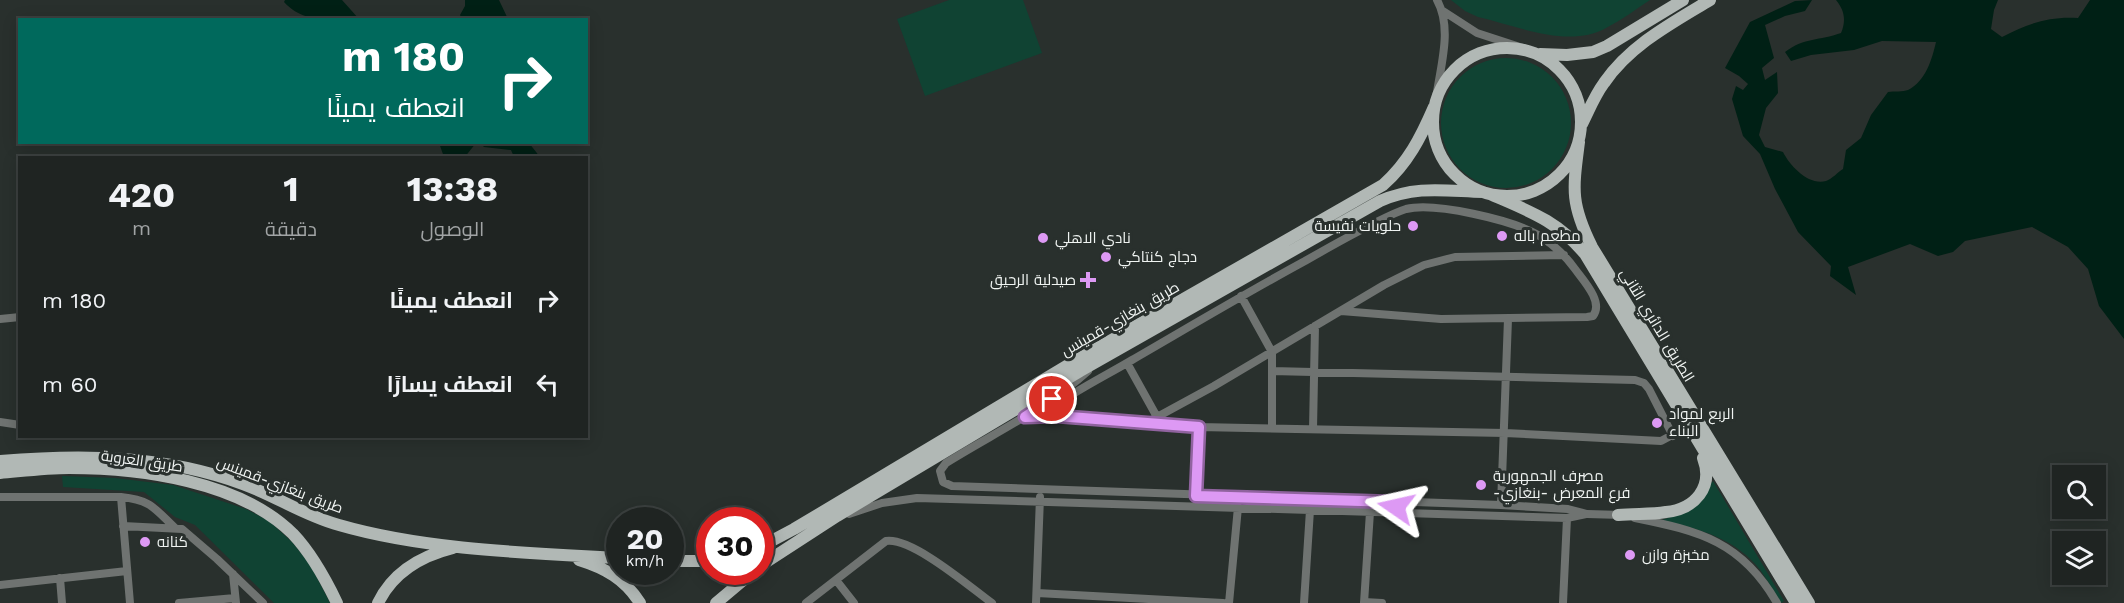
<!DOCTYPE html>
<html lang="ar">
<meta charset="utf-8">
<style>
:root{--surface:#1f2422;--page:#2c302f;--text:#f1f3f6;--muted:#a1a4a5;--line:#3c4140}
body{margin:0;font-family:"Work Sans",Cairo,sans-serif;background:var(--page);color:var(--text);direction:rtl;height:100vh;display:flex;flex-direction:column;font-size:22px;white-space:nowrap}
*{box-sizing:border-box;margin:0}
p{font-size:20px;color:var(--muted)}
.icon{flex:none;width:33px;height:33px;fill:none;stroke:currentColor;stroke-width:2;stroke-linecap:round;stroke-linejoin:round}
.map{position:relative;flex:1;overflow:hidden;direction:ltr}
.sheet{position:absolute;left:18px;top:156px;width:570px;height:282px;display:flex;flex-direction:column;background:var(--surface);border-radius:0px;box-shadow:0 3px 15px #0003,0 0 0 2px var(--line);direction:rtl}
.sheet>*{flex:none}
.guide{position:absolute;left:18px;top:18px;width:570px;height:126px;border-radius:0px;box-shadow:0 3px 15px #0003,0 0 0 2px var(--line);direction:rtl;background:#00695c;color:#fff;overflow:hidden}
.fabs{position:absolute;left:2052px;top:465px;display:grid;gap:12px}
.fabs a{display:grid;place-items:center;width:54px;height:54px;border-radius:0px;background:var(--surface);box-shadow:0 3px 15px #0003,0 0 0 2px var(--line);font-size:30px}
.speed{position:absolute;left:606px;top:507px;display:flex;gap:12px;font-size:30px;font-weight:700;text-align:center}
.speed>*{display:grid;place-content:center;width:78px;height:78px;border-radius:50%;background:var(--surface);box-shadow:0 3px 15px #0003,0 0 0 2px var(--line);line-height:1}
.speed small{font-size:15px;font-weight:400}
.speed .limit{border:9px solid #d22;background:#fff;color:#111}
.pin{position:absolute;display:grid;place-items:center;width:51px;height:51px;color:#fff;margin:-26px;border:3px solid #fff;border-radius:50%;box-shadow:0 2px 6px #0007}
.me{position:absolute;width:66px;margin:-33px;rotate:281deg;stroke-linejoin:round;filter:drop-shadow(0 0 4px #0008)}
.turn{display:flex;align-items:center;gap:21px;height:126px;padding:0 24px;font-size:27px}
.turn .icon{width:78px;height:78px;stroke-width:2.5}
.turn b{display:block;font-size:42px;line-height:51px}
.eta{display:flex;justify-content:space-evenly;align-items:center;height:102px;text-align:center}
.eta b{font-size:36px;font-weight:700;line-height:42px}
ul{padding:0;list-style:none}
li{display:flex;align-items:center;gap:18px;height:84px;padding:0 24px}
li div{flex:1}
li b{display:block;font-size:22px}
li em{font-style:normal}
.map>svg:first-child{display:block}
.green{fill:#104333}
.water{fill:#002015}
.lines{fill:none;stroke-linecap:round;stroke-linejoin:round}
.minor{stroke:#6f7371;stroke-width:8}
.primary{stroke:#b1b8b5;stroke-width:12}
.route-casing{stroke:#90639f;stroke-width:15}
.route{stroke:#dd99f4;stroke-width:10}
.poi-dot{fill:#dd99f4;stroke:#29302d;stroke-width:2}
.labels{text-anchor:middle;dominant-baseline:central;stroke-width:6;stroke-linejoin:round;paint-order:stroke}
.poi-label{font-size:15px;fill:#f0f4f2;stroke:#29302d;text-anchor:start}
.street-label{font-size:15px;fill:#f0f4f2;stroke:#29302d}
</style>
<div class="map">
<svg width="2124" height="603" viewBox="0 0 2124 603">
<rect width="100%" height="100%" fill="#29302d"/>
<!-- green -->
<path class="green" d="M949,0H1023L1042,53L925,96L897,19Z
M1451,0H1650C1636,9 1622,20 1606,28C1568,49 1518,26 1478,17L1465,11Z
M1441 123a65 65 0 1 1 130 0a65 65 0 1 1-130 0Z
M62,476L115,478L173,485L246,509L269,521L292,542L310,564L330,603H274L195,525L175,517L144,492L63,487Z
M1713,481L1784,601L1781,603C1774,592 1768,581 1761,571C1736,538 1699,529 1662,520L1686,512Z"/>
<!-- water -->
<path class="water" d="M285,0H342L359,19C332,20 304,24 284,2Z
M465,0H499L508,19H462L460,15L465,6Z
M1812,0L1805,11L1785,16L1765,25L1774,58L1762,68L1765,80L1777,72L1778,93L1766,108L1759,135L1765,147L1783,152C1790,166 1809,186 1826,181C1832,179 1838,172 1843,169L1846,150L1861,138L1871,115L1888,92C1894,91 1903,92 1908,90C1926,81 1932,59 1936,42L1882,41L1854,50L1811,55L1791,61L1785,52C1805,37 1819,41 1841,33C1846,21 1845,11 1836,0H1998L1994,10L1991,29L2002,37C2027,24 2049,16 2078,18L2090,0H2124V339L2099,306L2088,269L2068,247L2032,227L1965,241L1953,252L1938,256L1910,244L1848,267L1856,295L1830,276L1831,266L1798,232L1775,189L1760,154L1743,136L1732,99L1736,86L1743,90L1748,84L1739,76L1725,68L1750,22L1795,1Z
M439,143H476L464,158L444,157Z
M480,143H529L540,157H514L511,150L484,147Z"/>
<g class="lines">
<!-- minor -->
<path class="minor" d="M1443,11L1477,33L1523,48
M1436,99C1440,67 1453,29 1437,0
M1241,296L1272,352V428
M0,319L20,317
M1127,363L1157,417
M1088,371C1046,409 994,433 946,463L940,471L943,482L952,486L1501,505L1568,509L1587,514L1622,515
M1272,371L1635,380L1644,383L1649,389L1673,436
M1043,416C1069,393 1102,378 1132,360C1189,327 1246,293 1305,261C1326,249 1347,237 1369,226C1381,220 1393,213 1406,209C1435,202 1512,220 1538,235C1553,244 1565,255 1575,269C1583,280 1604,302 1593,316L1587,317L1441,319L1341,311
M1026,417L1057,416L1199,427L1505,433L1661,441L1689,426
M0,422L20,425
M1146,423L1214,386L1384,285L1424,265L1455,257L1564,255
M1313,429L1315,326
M1196,496L1199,427
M0,497H121L130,603
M121,497C151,500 154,508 175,528
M1501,505L1508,319
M849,514L882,503L917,498L1567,518L1586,514
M1635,518C1700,531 1742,542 1777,603
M123,526L182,529L217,559L263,603
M233,574L236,603
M60,578L62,603
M836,580L854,603
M0,585L127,571
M1037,593L1223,603
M1364,602L1382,603
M179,603L235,598
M806,603L886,541C912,537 970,587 992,603
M1036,603L1040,497
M1229,603L1238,507
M1304,603L1310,510
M1364,603L1370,512
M1563,603L1567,518"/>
<!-- primary -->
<path class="primary" d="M1433 122a74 74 0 1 1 148 0a74 74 0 1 1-148 0Z
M1540,54L1567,55L1593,52L1607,46L1683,0
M1582,124C1589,110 1595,95 1604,83C1630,45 1672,23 1710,0
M1579,142C1573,189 1570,203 1592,247L1809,603
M1490,194C1529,211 1558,221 1585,254L1796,603
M0,461C83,454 164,455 243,484C276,496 305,516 339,525C425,550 530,553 620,558
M0,473C23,471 46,468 69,468C140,468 240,481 293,534C312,554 325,578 337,603
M1618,515C1634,513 1650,515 1666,512C1695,509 1714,487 1703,458
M760,547L794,529L1075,361L1383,185C1408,163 1421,137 1434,107
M579,560C605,568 625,579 640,603
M670,561H710
M760,566L837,516L1080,371L1380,201C1417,185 1445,191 1483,192
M378,603C393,572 421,556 453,548
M716,603L753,572"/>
</g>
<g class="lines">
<defs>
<path id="route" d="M1052,399L1025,417L1057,416L1199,427L1196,496L1394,502L1396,507"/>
</defs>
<!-- route casing -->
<use href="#route" class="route-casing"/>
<!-- route -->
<use href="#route" class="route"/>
</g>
<!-- markers -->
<g class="poi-dot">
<circle cx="1413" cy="226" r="6"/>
<circle cx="1502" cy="236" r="6"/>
<circle cx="1043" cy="238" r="6"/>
<circle cx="1106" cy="257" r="6"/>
<path d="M1085 271h6v6h6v6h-6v6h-6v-6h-6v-6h6z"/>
<circle cx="1657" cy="423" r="6"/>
<circle cx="1481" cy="485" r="6"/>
<circle cx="145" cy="542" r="6"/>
<circle cx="1630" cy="555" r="6"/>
</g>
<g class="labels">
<!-- poi labels -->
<g class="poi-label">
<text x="1401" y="226" text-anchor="end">حلويات نفيسة</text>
<text x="1514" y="236">مطعم باله</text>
<text x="1055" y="238">نادي الاهلي</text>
<text x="1118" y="257">دجاج كنتاكي</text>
<text x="1076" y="280" text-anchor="end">صيدلية الرحيق</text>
<text x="1669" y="414">الربع لمواد<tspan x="1669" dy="17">البناء</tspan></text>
<text x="1493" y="476">مصرف الجمهورية<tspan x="1493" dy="17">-فرع المعرض -بنغازي</tspan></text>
<text x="157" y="542">كنانه</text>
<text x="1642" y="555">مخبزة وازن</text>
</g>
<!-- street labels -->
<g class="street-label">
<text transform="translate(1120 319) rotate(-30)">طريق بنغازي-قمينس</text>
<text transform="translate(1657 325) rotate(59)">الطريق الدائري الثاني</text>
<text transform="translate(142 461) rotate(8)">طريق العروبة</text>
<text transform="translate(280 485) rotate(21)">طريق بنغازي-قمينس</text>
</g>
</g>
</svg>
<div class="fabs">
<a><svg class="icon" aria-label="search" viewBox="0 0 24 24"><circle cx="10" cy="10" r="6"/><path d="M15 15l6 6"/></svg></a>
<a><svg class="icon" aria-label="layers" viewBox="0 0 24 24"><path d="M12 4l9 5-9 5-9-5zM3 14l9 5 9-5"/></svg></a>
</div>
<div class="speed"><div>20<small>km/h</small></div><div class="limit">30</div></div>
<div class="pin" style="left:1052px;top:399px;background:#d93025"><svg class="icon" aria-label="arrive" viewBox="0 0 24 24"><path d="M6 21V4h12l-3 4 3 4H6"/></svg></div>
<svg class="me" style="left:1396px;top:507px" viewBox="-20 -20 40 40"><path d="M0-17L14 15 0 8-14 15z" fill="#dd99f4" stroke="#fff" stroke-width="4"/></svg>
<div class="guide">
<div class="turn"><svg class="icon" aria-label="right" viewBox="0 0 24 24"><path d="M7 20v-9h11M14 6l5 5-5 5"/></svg><div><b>180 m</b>انعطف يمينًا</div></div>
</div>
<section class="sheet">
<div class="eta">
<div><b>13:38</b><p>الوصول</p></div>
<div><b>1</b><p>دقيقة</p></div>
<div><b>420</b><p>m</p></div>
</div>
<ul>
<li><svg class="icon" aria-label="right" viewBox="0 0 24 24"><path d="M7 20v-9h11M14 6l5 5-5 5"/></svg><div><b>انعطف يمينًا</b></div><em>180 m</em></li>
<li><svg class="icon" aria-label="left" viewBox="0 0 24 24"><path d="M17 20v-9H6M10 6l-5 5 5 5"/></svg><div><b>انعطف يسارًا</b></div><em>60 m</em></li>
</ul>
</section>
</div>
